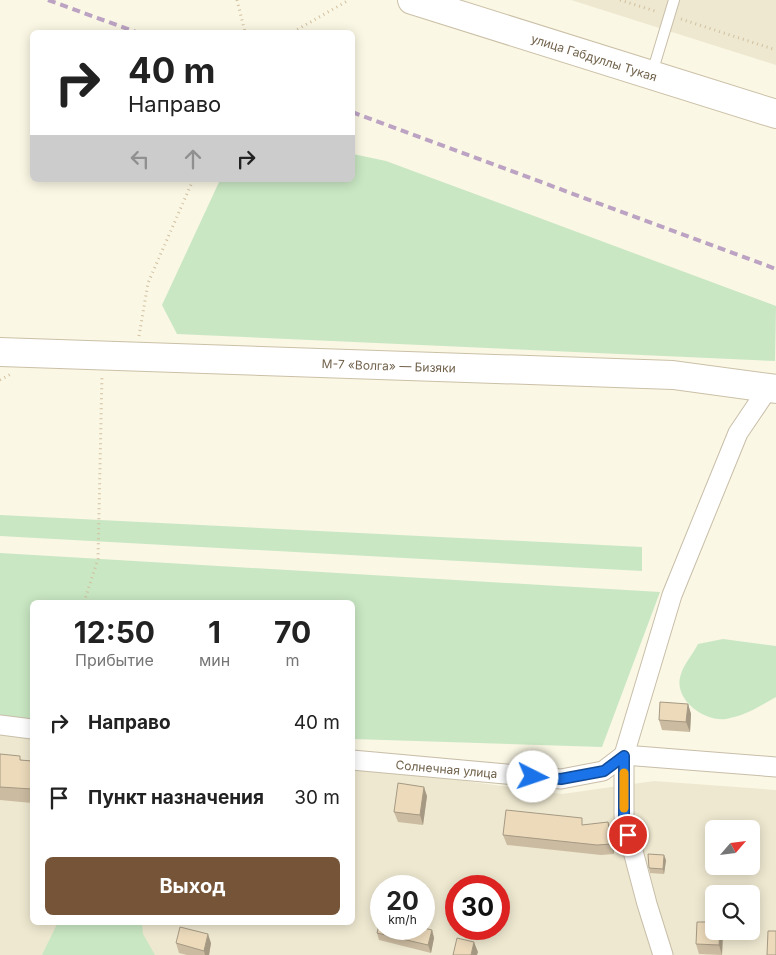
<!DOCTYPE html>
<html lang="ru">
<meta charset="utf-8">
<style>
:root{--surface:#fff;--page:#f6f6f6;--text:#222;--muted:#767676;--accent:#765437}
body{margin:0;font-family:Inter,sans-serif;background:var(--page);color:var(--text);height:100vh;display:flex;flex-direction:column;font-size:19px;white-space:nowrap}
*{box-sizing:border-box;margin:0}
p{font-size:16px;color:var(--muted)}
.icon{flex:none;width:28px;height:28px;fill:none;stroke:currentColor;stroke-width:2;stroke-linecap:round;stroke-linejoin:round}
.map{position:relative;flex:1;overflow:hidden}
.side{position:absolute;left:30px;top:600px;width:325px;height:325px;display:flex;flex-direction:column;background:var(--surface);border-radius:8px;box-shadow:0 2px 12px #0003}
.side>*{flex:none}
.top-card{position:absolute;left:30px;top:30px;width:325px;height:152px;border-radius:8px;box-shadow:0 2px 12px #0003;background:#fff;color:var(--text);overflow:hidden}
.needle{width:32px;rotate:62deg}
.controls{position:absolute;left:705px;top:820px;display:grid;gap:10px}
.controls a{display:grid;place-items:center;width:55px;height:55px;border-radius:8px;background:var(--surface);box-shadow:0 2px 12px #0003;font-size:25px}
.speed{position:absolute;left:370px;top:875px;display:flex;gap:10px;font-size:25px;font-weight:700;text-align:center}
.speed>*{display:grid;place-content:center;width:65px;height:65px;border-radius:50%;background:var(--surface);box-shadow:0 2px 12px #0003;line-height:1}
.speed small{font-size:12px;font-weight:400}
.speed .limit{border:8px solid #d22;background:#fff;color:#111}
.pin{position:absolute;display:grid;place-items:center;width:42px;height:42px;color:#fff;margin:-21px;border:2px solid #fff;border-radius:50%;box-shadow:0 1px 5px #0007}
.me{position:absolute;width:55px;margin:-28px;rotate:94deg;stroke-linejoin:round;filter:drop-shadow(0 0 4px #0008)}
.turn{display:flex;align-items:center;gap:18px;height:105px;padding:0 15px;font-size:22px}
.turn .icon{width:65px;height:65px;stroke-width:2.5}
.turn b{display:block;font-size:35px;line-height:42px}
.lanes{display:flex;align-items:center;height:48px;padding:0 15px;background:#0003;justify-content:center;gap:25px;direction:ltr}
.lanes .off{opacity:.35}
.eta{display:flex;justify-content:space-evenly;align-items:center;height:85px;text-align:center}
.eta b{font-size:30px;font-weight:700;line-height:35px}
.button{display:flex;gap:10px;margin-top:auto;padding:10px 15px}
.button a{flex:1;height:58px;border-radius:8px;background:var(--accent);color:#fff;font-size:20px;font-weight:700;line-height:58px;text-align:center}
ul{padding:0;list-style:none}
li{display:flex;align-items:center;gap:15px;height:75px;padding:0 15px}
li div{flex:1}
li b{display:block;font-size:19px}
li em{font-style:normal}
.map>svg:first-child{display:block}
.residential{fill:#eee8d0;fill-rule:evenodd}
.green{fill:#c9e7c3}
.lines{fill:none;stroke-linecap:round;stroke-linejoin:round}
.lane-casing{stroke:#c8bea9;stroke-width:12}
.street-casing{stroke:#c8bea9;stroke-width:21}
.secondary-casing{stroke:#cbc0a7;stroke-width:30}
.path{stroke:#d2c0a1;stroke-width:3;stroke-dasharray:1 4;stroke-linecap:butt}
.lane{stroke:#fff;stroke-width:10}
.street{stroke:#fff;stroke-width:19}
.secondary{stroke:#fff;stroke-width:28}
.rail{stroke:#bca3c3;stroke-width:4;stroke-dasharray:8 5;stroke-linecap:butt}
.wall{fill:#cbbba1}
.shaded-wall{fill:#a59983}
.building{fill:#ecdabb;stroke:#a59983}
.route-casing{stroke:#114b97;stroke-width:12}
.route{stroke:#1a73e8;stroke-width:9}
.slow{stroke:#f59e0b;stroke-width:9}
.labels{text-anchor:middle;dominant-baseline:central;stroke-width:4.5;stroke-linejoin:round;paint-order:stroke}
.street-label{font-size:12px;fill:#71624b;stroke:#fefbe9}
</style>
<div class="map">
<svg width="776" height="955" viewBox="0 0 776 955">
<rect width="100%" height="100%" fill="#faf7e4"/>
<!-- residential -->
<path class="residential" d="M571,0H776V65Z
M0,716L32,721V922H352L353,766L562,794L654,781L776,790V955H0ZM714,829H751V866H714ZM381,886H424V929H381ZM456,886H499V929H456ZM714,894H751V931H714Z"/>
<!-- green -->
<path class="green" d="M353,154L386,161L776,306L775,361L177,334L162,305L220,180H352Z
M0,515L642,547V571L0,536Z
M0,553L660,592L602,747L353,739L352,602H32V721L0,716Z
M723,639L776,646V697C760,706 745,716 726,719C704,722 672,699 681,674C684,664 693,654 698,644Z
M58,922L142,923L143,934L155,955H42Z"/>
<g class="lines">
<defs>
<path id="lane" d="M652,73L674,0"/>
<g id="street">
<path d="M0,725L32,729"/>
<path d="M624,755L776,767"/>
<path id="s1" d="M352,760L561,779L603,771L624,755"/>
<path d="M663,955L647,904L624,817V755L672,595L738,433L769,387"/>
</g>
<g id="secondary">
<path id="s2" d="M412,0L776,114"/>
<path id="s3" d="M0,352L673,375L776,389"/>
</g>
</defs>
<!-- lane casing -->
<use href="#lane" class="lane-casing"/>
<!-- street casing -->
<use href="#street" class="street-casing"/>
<!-- secondary casing -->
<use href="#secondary" class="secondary-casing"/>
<!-- path -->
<path class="path" d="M237,0L245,32
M620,0L658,12
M681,19L776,50
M293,32L349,0
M139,336L148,283L193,180
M0,380L11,374
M84,602L98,559L102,375"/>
<!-- lane -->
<use href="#lane" class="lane"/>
<!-- street -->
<use href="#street" class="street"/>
<!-- secondary -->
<use href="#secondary" class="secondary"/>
<!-- rail -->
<path class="rail" d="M48,0L136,32
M352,112L776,269"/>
</g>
<!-- wall -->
<path class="wall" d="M688,704L691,714L690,732L662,730L659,720Z
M0,754L22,760L32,761V803L0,800Z
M427,796L423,825L398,822L394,812Z
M608,822L612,831L614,854L601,855L507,845L503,835Z
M666,860L664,874L650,873L649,868Z
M432,930L434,938L431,953L379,940L377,933Z
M720,931H723V932L722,955L699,954L696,944Z
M176,943H211L209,955H187L179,953Z"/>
<!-- shaded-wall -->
<path class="shaded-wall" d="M688,704L691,714L690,732L686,722Z
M424,787L427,796L423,825L420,815Z
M352,795L355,803L352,825Z
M608,822L612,831L614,854L611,844Z
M664,855L666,860L664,874L663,869Z
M432,930L434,938L431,953L428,945Z
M720,931H723V932L722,955L719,945Z
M208,934L211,943L209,955H205L204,951Z
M474,942L478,952L477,955H471Z"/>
<!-- building -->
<path class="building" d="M660,702L688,704L686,722L659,720Z
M0,754L20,756V760L32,761V789L0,787Z
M398,783L424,787L420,815L394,812Z
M506,810L582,818V825L608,822L611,844L597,845L503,835Z
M648,854L664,855L663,869L649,868Z
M381,917V929L424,928L432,930L428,945L377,933Z
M697,922H714V931H720L719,945L696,944Z
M180,927L208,934L204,951L176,943Z
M768,931H776V955H767Z
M457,938L474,942L471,955H453Z"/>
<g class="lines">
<defs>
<path id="route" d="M533,777L561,779L604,771L624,756V817L628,835"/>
</defs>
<!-- route casing -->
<use href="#route" class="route-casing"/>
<!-- route -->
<use href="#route" class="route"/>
<!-- slow -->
<path class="slow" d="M624,773V808"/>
</g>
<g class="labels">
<!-- street labels -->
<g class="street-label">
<text stroke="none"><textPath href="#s2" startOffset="191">улица Габдуллы Тукая</textPath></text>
<text stroke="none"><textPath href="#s3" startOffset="389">М-7 «Волга» — Бизяки</textPath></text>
<text stroke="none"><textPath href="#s1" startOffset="95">Солнечная улица</textPath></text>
</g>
</g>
</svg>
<div class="controls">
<a><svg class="needle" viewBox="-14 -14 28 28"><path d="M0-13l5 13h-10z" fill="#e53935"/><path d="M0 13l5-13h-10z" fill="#767676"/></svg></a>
<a><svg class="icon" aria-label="search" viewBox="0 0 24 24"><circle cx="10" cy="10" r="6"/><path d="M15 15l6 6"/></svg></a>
</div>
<div class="speed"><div>20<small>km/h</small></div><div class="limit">30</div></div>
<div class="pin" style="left:628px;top:835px;background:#d93025"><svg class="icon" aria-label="arrive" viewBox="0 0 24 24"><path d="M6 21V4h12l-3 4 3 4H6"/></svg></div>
<svg class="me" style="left:533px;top:777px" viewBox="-20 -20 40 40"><circle r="19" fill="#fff"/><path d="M0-13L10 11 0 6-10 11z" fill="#1a73e8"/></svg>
<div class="top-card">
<div class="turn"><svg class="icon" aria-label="right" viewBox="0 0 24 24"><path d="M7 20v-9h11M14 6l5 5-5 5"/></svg><div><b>40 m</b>Направо</div></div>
<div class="lanes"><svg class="icon off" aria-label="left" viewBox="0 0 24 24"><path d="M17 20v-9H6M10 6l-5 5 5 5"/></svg><svg class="icon off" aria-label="ahead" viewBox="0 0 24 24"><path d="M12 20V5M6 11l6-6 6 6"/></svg><svg class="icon" aria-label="right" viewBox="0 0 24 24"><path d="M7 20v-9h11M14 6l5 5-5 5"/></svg></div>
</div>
<section class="side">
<div class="eta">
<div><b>12:50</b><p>Прибытие</p></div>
<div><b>1</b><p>мин</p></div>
<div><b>70</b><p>m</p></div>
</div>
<ul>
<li><svg class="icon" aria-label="right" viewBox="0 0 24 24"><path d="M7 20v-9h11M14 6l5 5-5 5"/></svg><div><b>Направо</b></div><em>40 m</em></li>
<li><svg class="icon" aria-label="arrive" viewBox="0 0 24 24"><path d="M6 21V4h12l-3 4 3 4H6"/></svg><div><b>Пункт назначения</b></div><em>30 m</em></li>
</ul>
<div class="button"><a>Выход</a></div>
</section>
</div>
